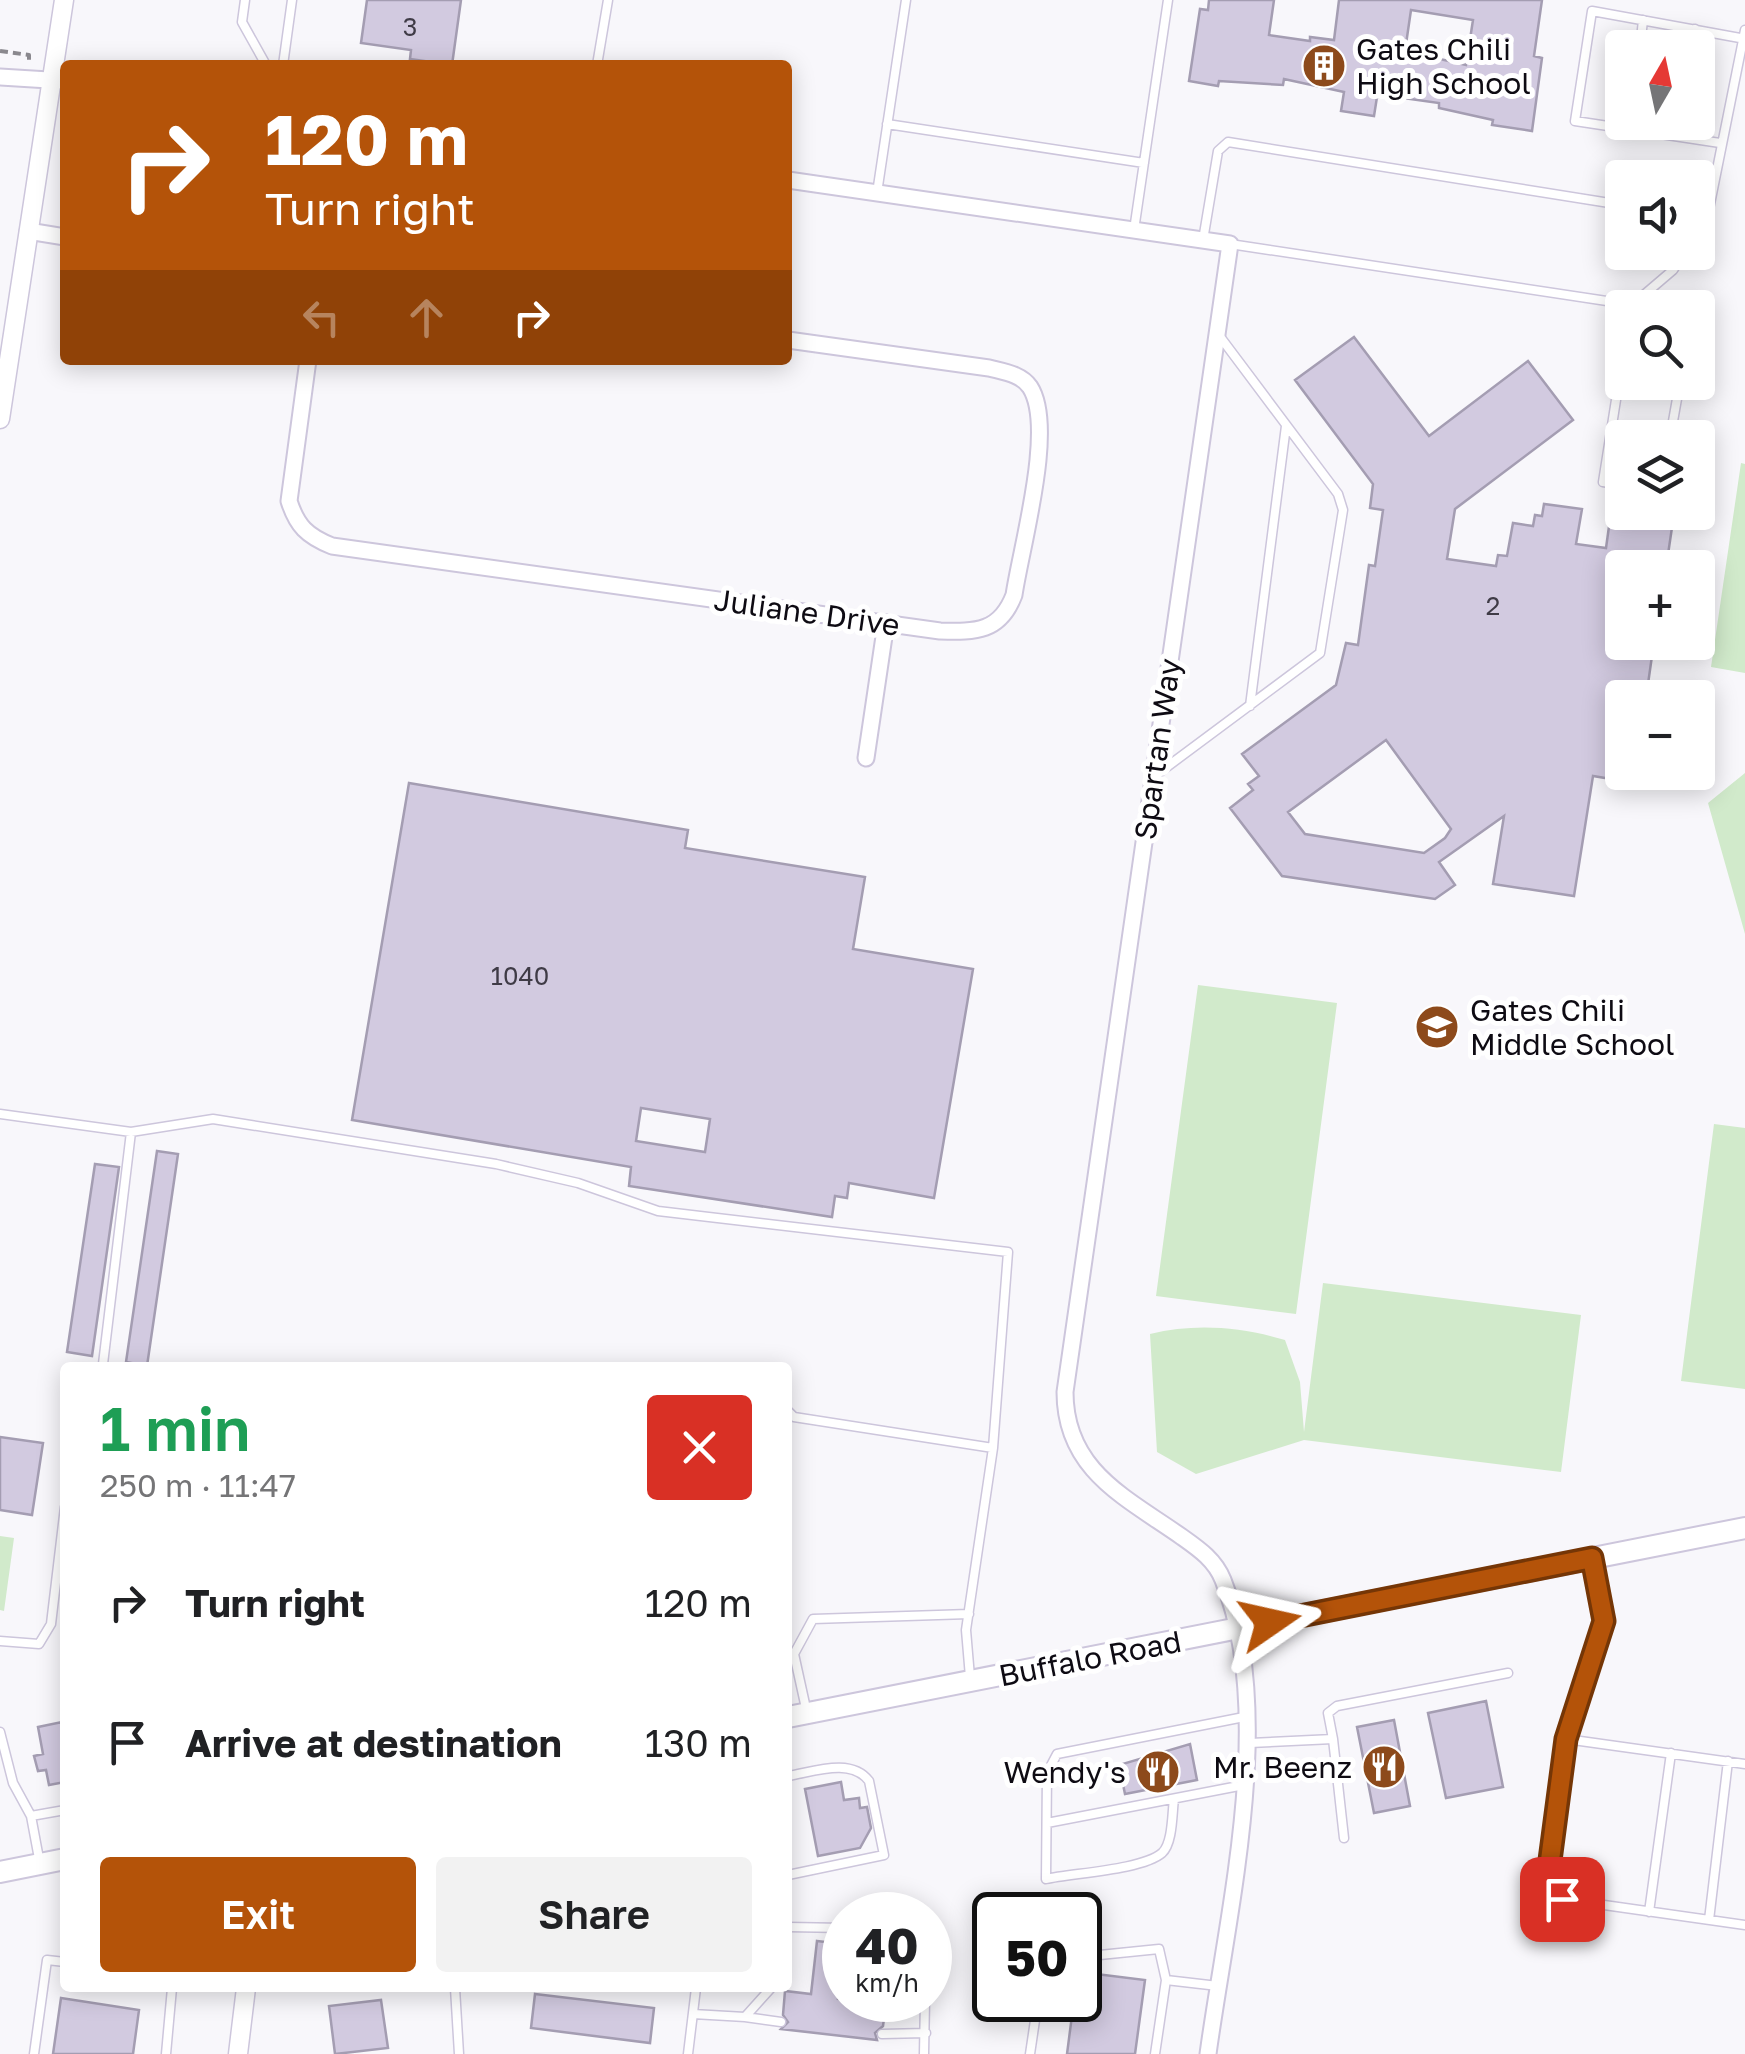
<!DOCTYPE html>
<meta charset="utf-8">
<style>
:root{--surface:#fff;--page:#f2f2f2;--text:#202124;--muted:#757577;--accent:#b45309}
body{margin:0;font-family:"Golos Text",sans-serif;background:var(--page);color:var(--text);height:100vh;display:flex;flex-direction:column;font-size:38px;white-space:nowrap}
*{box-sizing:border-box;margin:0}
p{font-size:32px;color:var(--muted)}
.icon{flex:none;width:55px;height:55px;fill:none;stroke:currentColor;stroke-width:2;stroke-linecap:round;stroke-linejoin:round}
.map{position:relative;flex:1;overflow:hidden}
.drawer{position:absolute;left:60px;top:1362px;width:732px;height:630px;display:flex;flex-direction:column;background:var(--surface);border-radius:10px;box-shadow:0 5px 25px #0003}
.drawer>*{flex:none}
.banner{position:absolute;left:60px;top:60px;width:732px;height:305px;border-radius:10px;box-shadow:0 5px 25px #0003;background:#b45309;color:#fff;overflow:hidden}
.needle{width:65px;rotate:9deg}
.fabs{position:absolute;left:1605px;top:30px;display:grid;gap:20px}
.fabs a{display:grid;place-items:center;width:110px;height:110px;border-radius:10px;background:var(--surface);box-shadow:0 5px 25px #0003;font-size:50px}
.speed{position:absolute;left:822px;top:1892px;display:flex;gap:20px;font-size:50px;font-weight:700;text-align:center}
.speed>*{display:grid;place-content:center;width:130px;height:130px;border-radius:50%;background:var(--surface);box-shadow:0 5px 25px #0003;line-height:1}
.speed small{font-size:25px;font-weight:400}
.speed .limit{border:5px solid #111;border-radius:15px;background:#fff;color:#111}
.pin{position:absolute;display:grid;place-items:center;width:85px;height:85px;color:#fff;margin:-42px;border-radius:20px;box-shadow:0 5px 15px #0006}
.me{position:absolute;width:110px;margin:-55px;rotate:79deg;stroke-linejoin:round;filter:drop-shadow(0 0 8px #0008)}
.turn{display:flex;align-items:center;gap:35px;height:210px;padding:0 40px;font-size:45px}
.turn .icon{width:130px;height:130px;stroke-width:2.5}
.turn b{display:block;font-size:70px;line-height:85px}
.lanes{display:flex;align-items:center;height:95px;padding:0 40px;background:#0003;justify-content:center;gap:50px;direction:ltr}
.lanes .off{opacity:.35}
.round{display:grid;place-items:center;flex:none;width:105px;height:105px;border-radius:10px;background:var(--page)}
.headline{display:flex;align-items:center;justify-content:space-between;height:170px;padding:0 40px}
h1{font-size:60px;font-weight:600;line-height:75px;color:#1e9e55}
.primary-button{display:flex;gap:20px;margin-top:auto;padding:20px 40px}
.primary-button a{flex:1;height:115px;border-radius:10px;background:var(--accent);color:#fff;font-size:40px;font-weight:600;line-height:115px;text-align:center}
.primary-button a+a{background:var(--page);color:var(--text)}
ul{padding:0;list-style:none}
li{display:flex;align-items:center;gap:30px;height:140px;padding:0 40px}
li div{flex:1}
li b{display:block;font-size:38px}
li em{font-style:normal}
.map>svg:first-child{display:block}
.green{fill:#d1eacb}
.building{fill:#d2cae0;stroke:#a49db2;stroke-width:2.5;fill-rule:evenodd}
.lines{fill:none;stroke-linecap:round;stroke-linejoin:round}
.service-casing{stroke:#cdc6dc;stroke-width:11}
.minor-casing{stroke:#cdc6dc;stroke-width:19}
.tertiary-casing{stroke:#cdc6dc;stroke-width:21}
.secondary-casing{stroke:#cdc6dc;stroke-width:24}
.path{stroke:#8a888e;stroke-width:4;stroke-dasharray:8 5;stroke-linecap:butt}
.service{stroke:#fff;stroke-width:8}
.minor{stroke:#fff;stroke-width:15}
.tertiary{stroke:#fff;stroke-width:18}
.secondary{stroke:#fff;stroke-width:20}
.route-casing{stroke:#753606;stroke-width:25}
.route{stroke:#b45309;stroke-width:18}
.labels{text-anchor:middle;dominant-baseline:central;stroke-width:10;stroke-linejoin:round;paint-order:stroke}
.number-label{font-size:25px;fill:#3f3b46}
.poi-label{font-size:30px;fill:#0e0b13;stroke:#fff;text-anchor:start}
.street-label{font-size:30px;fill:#0e0b13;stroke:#fff}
</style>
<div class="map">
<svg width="1745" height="2054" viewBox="0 0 1745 2054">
<rect width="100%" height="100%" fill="#f8f7fb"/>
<!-- green -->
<path class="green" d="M1741,463L1745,464V673L1711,667Z
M1745,773V934L1708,803Z
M1198,985L1337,1003L1296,1314L1156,1296Z
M1714,1124L1745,1128V1389L1681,1381Z
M1323,1283L1581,1315L1561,1472L1304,1440L1196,1474L1157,1452L1150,1334C1196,1323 1240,1327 1285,1340L1300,1382L1304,1432Z
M0,1536L14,1538L4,1611L0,1610Z"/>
<!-- building -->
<path class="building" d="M367,0H461L452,65L410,59L411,50L361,43Z
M1209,0H1274L1269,35L1310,41V37L1334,40L1339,0H1542L1534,56L1542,58L1532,131L1492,125L1493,120L1439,108V103L1389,96L1377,97L1374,116L1341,111L1344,92L1284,79L1283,85L1219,81L1218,86L1189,81L1200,9L1208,10ZM1411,10L1473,20L1466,65L1405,51Z
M1354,337L1429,436L1528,361L1573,420L1455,509L1447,559L1496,566L1498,555L1507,556L1513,523L1533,526L1535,515L1542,516L1544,504L1582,509L1576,544L1606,548L1611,512L1674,514L1666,568H1622V642H1654L1646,698H1622L1617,780L1593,776L1574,896L1493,884L1504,816L1439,862L1455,885L1435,899L1282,876L1230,808L1253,790L1248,784L1259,776L1242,754L1336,685L1346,643L1358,645L1369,565L1375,566L1383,510L1370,508L1373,484L1295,380ZM1386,740L1451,829L1445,838L1424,853L1305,834L1288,812Z
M409,783L688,830L685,848L865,877L853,949L973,969L934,1198L849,1183L847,1198L835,1196L832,1217L629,1186L631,1167L352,1120ZM641,1108L710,1119L705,1152L636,1141Z
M157,1151L178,1154L147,1366L126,1362Z
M95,1164L119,1167L92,1356L67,1352Z
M0,1437L43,1443L32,1515L0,1510Z
M1486,1701L1503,1787L1446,1798L1428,1713Z
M1394,1720L1410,1806L1374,1813L1357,1727Z
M62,1722L65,1782L49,1785L46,1770L38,1771L34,1756L43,1754L38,1727Z
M1190,1744L1197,1780L1125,1794L1119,1765Z
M841,1782L844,1800L859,1798L860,1808L867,1807L871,1828L860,1848L818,1856L805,1789Z
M817,1941L844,1944L838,1999L886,2004L883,2026L875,2033L877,2040L781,2029L788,2022L783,2015L785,1991L811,1994Z
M1080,1972L1145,1980L1135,2054H1067L1074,2000H1080Z
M535,1994L654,2008L650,2043L531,2028Z
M61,1998L139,2010L133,2054H53Z
M381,2000L388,2048L335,2054L329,2006Z"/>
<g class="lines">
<defs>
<path id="service" d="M245,0L242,22L266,65
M1640,48L1643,20
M1692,48L1695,29
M283,65L292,0
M597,65L608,0
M887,124L1144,163
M1720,143L1575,121L1592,11L1740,38
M877,193L906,0
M1134,230L1168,0
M1698,233L1707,219L1745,30
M1203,240L1218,151L1228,142L1622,205
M1230,244L1653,308
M1632,305L1673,270L1685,252
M1622,362L1603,482L1622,485
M1670,438L1680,382
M1250,706L1286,426
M1156,775L1320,653L1343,510L1338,494L1218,334
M0,1114L131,1132L213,1119L496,1164L578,1183L658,1211L1008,1252L993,1448
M99,1368L103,1364L131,1132
M788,1411L794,1417L993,1448L966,1630L970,1677
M1592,1558L1604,1621L1566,1739L1547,1883L1562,1899L1745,1925
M0,1641L39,1644L51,1624L65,1507
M794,1654L807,1713
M788,1655L794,1654L813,1619L969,1614
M0,1732L13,1783L31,1816
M1333,1739L1344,1838
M1566,1739L1745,1764
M1250,1743L1333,1739L1328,1713L1337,1706L1508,1673
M788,1776C813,1772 851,1757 869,1781L884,1855L788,1875
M1174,1799C1172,1813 1173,1843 1162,1853C1142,1870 1073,1873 1046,1879L1047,1773L1057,1754L1244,1717
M1047,1823L1244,1785
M40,1864L31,1816L65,1810
M1649,1912L1671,1753
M1709,1920L1728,1761
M788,1927L845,1928
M1080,1957L1159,1949L1166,1980L1218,1986
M455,1988L459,2054
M693,2014L745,2017L771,1988
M745,2017L781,2022
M882,2034L926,2033
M34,2054L47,1960L65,1962
M166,2054L172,1988
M688,2054L696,1988
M924,2054L925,2000
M1030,2054L1038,2000
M1155,2054L1166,1980"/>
<path id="minor" d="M0,77L65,81
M788,180L1230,244L1065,1392C1065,1470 1125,1497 1182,1537C1199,1549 1215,1560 1223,1580C1277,1714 1227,1914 1208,2054
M28,231L65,237
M308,360L289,501C297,526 307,536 332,546L940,631C976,632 1000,632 1014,595C1021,547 1056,427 1030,387C1021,374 1004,372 989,368L788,340
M866,758L886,623"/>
<path id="tertiary" d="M0,419L64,0
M238,2054L246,1988"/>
<path id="secondary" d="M788,1717L1745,1528
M0,1872L65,1859"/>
</defs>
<!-- service casing -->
<use href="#service" class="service-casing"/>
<!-- minor casing -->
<use href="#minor" class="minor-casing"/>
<!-- tertiary casing -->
<use href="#tertiary" class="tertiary-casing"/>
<!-- secondary casing -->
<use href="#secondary" class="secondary-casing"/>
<!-- path -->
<path class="path" d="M0,51L29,55V60"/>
<!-- service -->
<use href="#service" class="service"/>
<!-- minor -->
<use href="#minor" class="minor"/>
<!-- tertiary -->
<use href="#tertiary" class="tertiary"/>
<!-- secondary -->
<use href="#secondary" class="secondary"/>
</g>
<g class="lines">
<defs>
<path id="route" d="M1270,1622L1592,1558L1604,1621L1566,1739L1547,1883L1562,1899"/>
</defs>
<!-- route casing -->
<use href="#route" class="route-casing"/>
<!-- route -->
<use href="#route" class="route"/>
</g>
<!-- icons -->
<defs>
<symbol id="building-disc" viewBox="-11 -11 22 22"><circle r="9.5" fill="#8d4a1b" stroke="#fff"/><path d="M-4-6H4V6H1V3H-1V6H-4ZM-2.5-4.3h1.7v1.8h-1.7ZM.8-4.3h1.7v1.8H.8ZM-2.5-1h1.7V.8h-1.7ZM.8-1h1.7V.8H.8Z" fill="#fff"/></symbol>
<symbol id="school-disc" viewBox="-11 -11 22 22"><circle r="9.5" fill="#8d4a1b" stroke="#fff"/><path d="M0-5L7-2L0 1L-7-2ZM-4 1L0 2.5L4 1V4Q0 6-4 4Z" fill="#fff"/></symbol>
<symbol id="restaurant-disc" viewBox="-11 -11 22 22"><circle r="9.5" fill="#8d4a1b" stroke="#fff"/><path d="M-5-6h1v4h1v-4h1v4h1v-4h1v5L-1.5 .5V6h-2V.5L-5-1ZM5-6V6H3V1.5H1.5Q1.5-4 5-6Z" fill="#fff"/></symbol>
</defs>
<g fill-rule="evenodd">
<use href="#building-disc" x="1299" y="41" width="50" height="50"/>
<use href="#school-disc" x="1412" y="1002" width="50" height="50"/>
<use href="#restaurant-disc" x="1359" y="1742" width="50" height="50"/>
<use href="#restaurant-disc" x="1133" y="1747" width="50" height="50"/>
</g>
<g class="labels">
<!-- number labels -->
<g class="number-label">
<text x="410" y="26">3</text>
<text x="1493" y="605">2</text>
<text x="520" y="975">1040</text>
</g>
<!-- poi labels -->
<g class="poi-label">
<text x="1356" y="49">Gates Chili<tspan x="1356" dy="34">High School</tspan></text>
<text x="1470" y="1010">Gates Chili<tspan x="1470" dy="34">Middle School</tspan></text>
<text x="1352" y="1767" text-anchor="end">Mr. Beenz</text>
<text x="1126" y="1772" text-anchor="end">Wendy's</text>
</g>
<!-- street labels -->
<g class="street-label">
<text transform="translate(807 612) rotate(8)">Juliane Drive</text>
<text transform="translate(1157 749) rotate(-82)">Spartan Way</text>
<text transform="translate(1090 1658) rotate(-11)">Buffalo Road</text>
</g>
</g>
</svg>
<div class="fabs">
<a><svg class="needle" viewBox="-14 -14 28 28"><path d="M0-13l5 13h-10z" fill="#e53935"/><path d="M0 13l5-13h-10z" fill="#757577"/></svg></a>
<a><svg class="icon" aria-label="sound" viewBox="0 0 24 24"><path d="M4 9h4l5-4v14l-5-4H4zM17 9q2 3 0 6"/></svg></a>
<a><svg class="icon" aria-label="search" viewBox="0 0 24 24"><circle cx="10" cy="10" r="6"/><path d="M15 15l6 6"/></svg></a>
<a><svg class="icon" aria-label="layers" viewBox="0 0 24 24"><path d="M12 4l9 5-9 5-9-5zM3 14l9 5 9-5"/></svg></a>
<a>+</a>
<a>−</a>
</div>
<div class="speed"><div>40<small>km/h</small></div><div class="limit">50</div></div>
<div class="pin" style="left:1562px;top:1899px;background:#d93025"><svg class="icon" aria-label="arrive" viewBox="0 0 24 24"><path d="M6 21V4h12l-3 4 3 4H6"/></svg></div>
<svg class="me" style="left:1270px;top:1622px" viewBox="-20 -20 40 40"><path d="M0-17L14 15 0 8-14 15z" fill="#b45309" stroke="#fff" stroke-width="4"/></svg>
<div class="banner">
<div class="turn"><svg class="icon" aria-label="right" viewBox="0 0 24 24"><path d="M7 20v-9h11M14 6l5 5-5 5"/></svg><div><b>120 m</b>Turn right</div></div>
<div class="lanes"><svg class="icon off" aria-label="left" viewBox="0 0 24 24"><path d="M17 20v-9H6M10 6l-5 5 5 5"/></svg><svg class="icon off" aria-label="ahead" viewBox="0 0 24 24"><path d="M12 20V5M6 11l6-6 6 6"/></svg><svg class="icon" aria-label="right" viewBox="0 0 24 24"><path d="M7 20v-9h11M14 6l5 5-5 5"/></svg></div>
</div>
<section class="drawer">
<div class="headline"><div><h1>1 min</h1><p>250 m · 11:47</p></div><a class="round" style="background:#d93025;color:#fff"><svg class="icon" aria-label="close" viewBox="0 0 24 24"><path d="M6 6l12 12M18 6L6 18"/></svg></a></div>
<ul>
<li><svg class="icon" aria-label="right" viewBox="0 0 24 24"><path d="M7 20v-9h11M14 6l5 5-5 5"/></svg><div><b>Turn right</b></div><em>120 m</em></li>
<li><svg class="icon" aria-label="arrive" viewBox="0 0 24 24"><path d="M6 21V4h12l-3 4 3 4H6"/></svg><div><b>Arrive at destination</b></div><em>130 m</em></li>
</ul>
<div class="primary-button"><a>Exit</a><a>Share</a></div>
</section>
</div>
